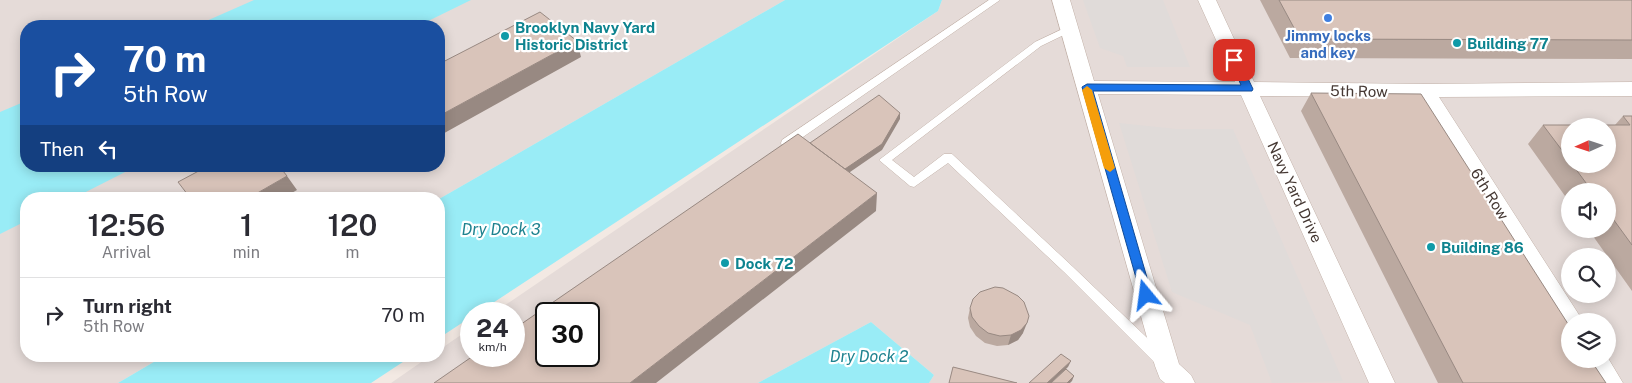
<!DOCTYPE html>
<style>
:root{--surface:#fff;--page:#f2f2f3;--text:#2b2b33;--muted:#7c7c81;--line:#e1e1e2}
body{margin:0;font-family:"Public Sans",sans-serif;background:var(--page);color:var(--text);height:100vh;display:flex;flex-direction:column;font-size:19px;white-space:nowrap}
*{box-sizing:border-box;margin:0}
p{font-size:16px;color:var(--muted)}
.icon{flex:none;width:28px;height:28px;fill:none;stroke:currentColor;stroke-width:2;stroke-linecap:round;stroke-linejoin:round}
.map{position:relative;flex:1;overflow:hidden}
.details{position:absolute;left:20px;top:192px;width:425px;height:170px;display:flex;flex-direction:column;background:var(--surface);border-radius:20px;box-shadow:0 2px 12px #0003}
.details>*{flex:none}
.hud{position:absolute;left:20px;top:20px;width:425px;height:152px;border-radius:20px;box-shadow:0 2px 12px #0003;background:#1a4fa0;color:#fff;overflow:hidden}
.needle{width:32px;rotate:267deg}
.tools{position:absolute;left:1561px;top:118px;display:grid;gap:10px}
.tools a{display:grid;place-items:center;width:55px;height:55px;border-radius:50%;background:var(--surface);box-shadow:0 2px 12px #0003;font-size:25px}
.speed{position:absolute;left:460px;top:302px;display:flex;gap:10px;font-size:25px;font-weight:700;text-align:center}
.speed>*{display:grid;place-content:center;width:65px;height:65px;border-radius:50%;background:var(--surface);box-shadow:0 2px 12px #0003;line-height:1}
.speed small{font-size:12px;font-weight:400}
.speed .limit{border:2px solid #111;border-radius:8px;background:#fff;color:#111}
.pin{position:absolute;display:grid;place-items:center;width:42px;height:42px;color:#fff;margin:-21px;border-radius:10px;box-shadow:0 2px 8px #0006}
.me{position:absolute;width:55px;margin:-28px;rotate:344deg;stroke-linejoin:round;filter:drop-shadow(0 0 4px #0008)}
.turn{display:flex;align-items:center;gap:18px;height:105px;padding:0 20px;font-size:22px}
.turn .icon{width:65px;height:65px;stroke-width:2.5}
.turn b{display:block;font-size:35px;line-height:42px}
.then{display:flex;align-items:center;height:48px;padding:0 20px;background:#0003;gap:10px;font-size:19px}
.eta{display:flex;justify-content:space-evenly;align-items:center;height:85px;text-align:center}
.eta b{font-size:30px;font-weight:600;line-height:35px}
ul{padding:0;list-style:none}
li{display:flex;align-items:center;gap:15px;height:75px;padding:0 20px;border-top:1px solid var(--line)}
li div{flex:1}
li b{display:block;font-size:19px}
li em{font-style:normal}
.map>svg:first-child{display:block}
.industrial{fill:#e5dbd8;fill-rule:evenodd}
.parking{fill:#e0dbd9}
.water{fill:#99ecf6}
.lines{fill:none;stroke-linecap:round;stroke-linejoin:round}
.lane-casing{stroke:#c2b1a8;stroke-width:1}
.street-casing{stroke:#c2b1a8;stroke-width:1}
.lane{fill:#fff;fill-rule:evenodd}
.street{fill:#fff;fill-rule:evenodd}
.wall{fill:#bba9a0;fill-rule:evenodd}
.shaded-wall{fill:#988982}
.building{fill:#d9c4ba;stroke:#988982;fill-rule:evenodd}
.route{fill:#1a73e8;stroke:#114b97}
.slow{fill:#f59e0b}
.shop-dot{fill:#3f7fe0;stroke:#fff;stroke-width:2}
.culture-dot{fill:#0f9aa8;stroke:#fff;stroke-width:2}
.labels{text-anchor:middle;dominant-baseline:central;stroke-width:4.5;stroke-linejoin:round;paint-order:stroke}
.culture-label{font-size:15px;font-weight:bold;fill:#0d838f;stroke:#fff;text-anchor:start}
.shop-label{font-size:15px;font-weight:bold;fill:#366cbe;stroke:#fff}
.street-label{font-size:15px;fill:#453833;stroke:#fff}
.water-label{font-size:16px;font-style:italic;fill:#1e828f;stroke:#fff}
</style>
<div class="map">
<svg width="1632" height="383" viewBox="0 0 1632 383">
<rect width="100%" height="100%" fill="#f3e9e3"/>
<!-- industrial -->
<path class="industrial" d="M0,0H785L439,199H26V356H164L118,383H0ZM26,26H439V166H26Z
M942,0H1632V383H929L934,375L871,322L758,383H391L430,356H439V350L471,328V356H514V314H492L938,11ZM1570,126H1608V164H1570ZM1570,191H1608V229H1570ZM1570,256H1608V294H1570ZM546,314H589V356H546ZM1570,321H1608V359H1570Z"/>
<!-- parking -->
<path class="parking" d="M1083,0H1163L1190,67H1127L1123,56L1100,48Z
M1119,123L1177,129H1233L1343,381L1272,383L1250,325L1172,292Z"/>
<!-- water -->
<path class="water" d="M254,0H471L418,26H195Z
M785,0H942L938,11L476,314H471V317L439,338V199Z
M26,101V166H137L72,199H26V221L0,234V112Z
M871,322L934,375L929,383H758Z
M164,356H412L371,383H118Z"/>
<g class="lines">
<defs>
<path id="lane" d="M989,0H1000L790,146H782L781,143L782,140Z
M1069,26L1074,29L1072,31L1041,46L892,160L914,177L944,154H952L1072,266L1165,355L1167,359L1165,363L1160,365L1155,363L1064,272L948,163L914,187L910,186L879,160L1035,42Z"/>
<path id="street" d="M1052,0H1070L1094,81L1235,82L1198,0H1216L1254,82L1425,84L1632,82V96L1439,97L1583,321H1570V331L1563,328L1419,97L1260,96L1395,383H1369L1241,95L1098,94L1179,364L1191,375L1195,383H1165L1160,379L1155,366Z
M1608,358L1623,383H1596L1582,359Z"/>
</defs>
<!-- lane casing -->
<use href="#lane" class="lane-casing"/>
<!-- street casing -->
<use href="#street" class="street-casing"/>
<!-- lane -->
<use href="#lane" class="lane"/>
<!-- street -->
<use href="#street" class="street"/>
</g>
<!-- wall -->
<path class="wall" d="M1260,0H1632V59L1290,58Z
M1311,93L1606,383H1438L1301,111Z
M1623,116H1632V291L1588,229H1608V191H1570V203L1528,144L1543,125H1615ZM1570,126L1608,164H1570Z
M970,308L1023,333L1018,340L1008,345L997,346L985,343L976,336L970,327L968,318Z"/>
<!-- shaded-wall -->
<path class="shaded-wall" d="M577,41L581,57L439,136V116Z
M900,113V119L882,150L837,181V175Z
M287,176L297,190L281,199H247Z
M877,193L876,211L656,383H630Z
M1027,323L1023,333L1018,340L1008,345L1011,335Z
M1071,361L1068,367L1051,383H1047Z
M1074,376L1072,381L1070,383H1067Z"/>
<!-- building -->
<path class="building" d="M1279,0H1632V40L1300,39Z
M540,12L577,41L439,116V64Z
M1311,93L1421,94L1570,327V359H1590L1606,383H1463Z
M879,95L900,113L882,144L845,169L810,143Z
M1623,116H1632V245L1608,212V191H1592L1572,164H1608V126H1570V161L1543,125H1630Z
M798,134L877,193L630,383H434L473,356H514V329ZM546,314H589V356H546Z
M208,166H279L287,176L247,199H191L178,182Z
M995,287L1003,288L1018,296L1024,302L1029,316L1027,323L1021,330L1011,335L1000,336L988,333L979,326L972,317L970,308L973,299L980,292Z
M1061,354L1071,361L1047,383H1029Z
M953,367L1017,383H949Z
M1066,369L1074,376L1067,383H1051Z"/>
<!-- route -->
<path class="route" d="M1234,57L1239,60L1253,89L1252,91H1093L1152,295L1151,299L1146,300L1142,299L1082,87L1087,84L1241,85L1230,60Z"/>
<!-- slow -->
<path class="slow" d="M1087,86L1092,90L1115,168L1110,172L1104,168L1082,90Z"/>
<!-- markers -->
<circle class="shop-dot" cx="1328" cy="18" r="5"/>
<g class="culture-dot">
<circle cx="505" cy="36" r="5"/>
<circle cx="1457" cy="43" r="5"/>
<circle cx="1431" cy="247" r="5"/>
<circle cx="725" cy="263" r="5"/>
</g>
<g class="labels">
<!-- culture labels -->
<g class="culture-label">
<text x="515" y="27">Brooklyn Navy Yard<tspan x="515" dy="17">Historic District</tspan></text>
<text x="1467" y="43">Building 77</text>
<text x="1441" y="247">Building 86</text>
<text x="735" y="263">Dock 72</text>
</g>
<!-- shop labels -->
<g class="shop-label">
<text x="1328" y="35">Jimmy locks<tspan x="1328" dy="17">and key</tspan></text>
</g>
<!-- street labels -->
<g class="street-label">
<text transform="translate(1359 91) rotate(1)">5th Row</text>
<text transform="translate(1295 192) rotate(65)">Navy Yard Drive</text>
<text transform="translate(1490 194) rotate(58)">6th Row</text>
</g>
<!-- water labels -->
<g class="water-label">
<text x="501" y="229">Dry Dock 3</text>
<text x="869" y="356">Dry Dock 2</text>
</g>
</g>
</svg>
<div class="tools">
<a><svg class="needle" viewBox="-14 -14 28 28"><path d="M0-13l5 13h-10z" fill="#e53935"/><path d="M0 13l5-13h-10z" fill="#7c7c81"/></svg></a>
<a><svg class="icon" aria-label="sound" viewBox="0 0 24 24"><path d="M4 9h4l5-4v14l-5-4H4zM17 9q2 3 0 6"/></svg></a>
<a><svg class="icon" aria-label="search" viewBox="0 0 24 24"><circle cx="10" cy="10" r="6"/><path d="M15 15l6 6"/></svg></a>
<a><svg class="icon" aria-label="layers" viewBox="0 0 24 24"><path d="M12 4l9 5-9 5-9-5zM3 14l9 5 9-5"/></svg></a>
</div>
<div class="speed"><div>24<small>km/h</small></div><div class="limit">30</div></div>
<div class="pin" style="left:1234px;top:60px;background:#d93025"><svg class="icon" aria-label="arrive" viewBox="0 0 24 24"><path d="M6 21V4h12l-3 4 3 4H6"/></svg></div>
<svg class="me" style="left:1146px;top:295px" viewBox="-20 -20 40 40"><path d="M0-17L14 15 0 8-14 15z" fill="#1a73e8" stroke="#fff" stroke-width="4"/></svg>
<div class="hud">
<div class="turn"><svg class="icon" aria-label="right" viewBox="0 0 24 24"><path d="M7 20v-9h11M14 6l5 5-5 5"/></svg><div><b>70 m</b>5th Row</div></div>
<div class="then">Then<svg class="icon" aria-label="left" viewBox="0 0 24 24"><path d="M17 20v-9H6M10 6l-5 5 5 5"/></svg></div>
</div>
<section class="details">
<div class="eta">
<div><b>12:56</b><p>Arrival</p></div>
<div><b>1</b><p>min</p></div>
<div><b>120</b><p>m</p></div>
</div>
<ul>
<li><svg class="icon" aria-label="right" viewBox="0 0 24 24"><path d="M7 20v-9h11M14 6l5 5-5 5"/></svg><div><b>Turn right</b><p>5th Row</p></div><em>70 m</em></li>
</ul>
</section>
</div>
